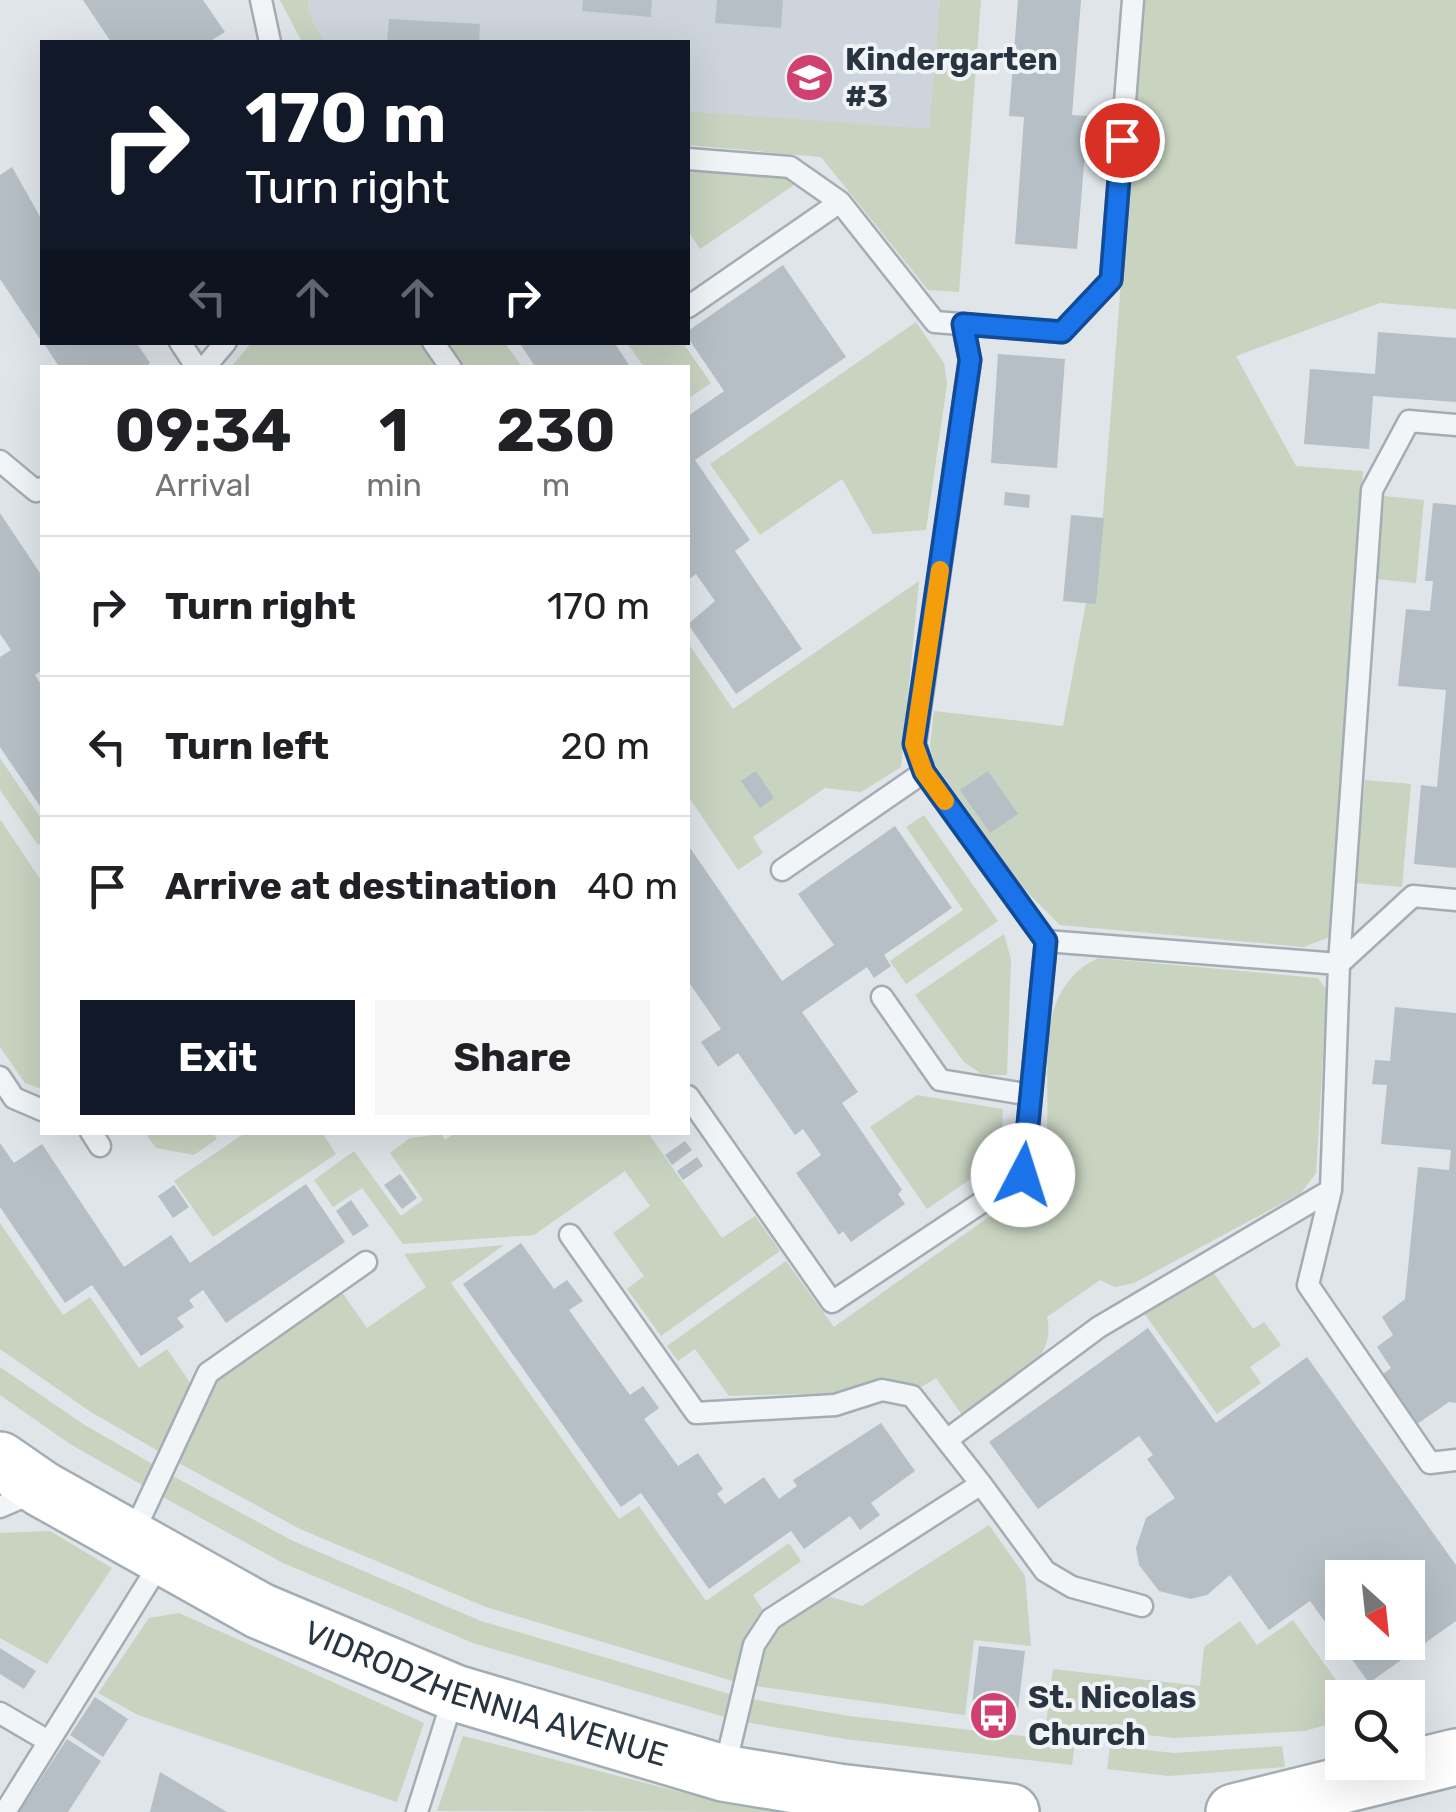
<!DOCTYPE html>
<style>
:root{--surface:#fff;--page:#f6f6f6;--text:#202124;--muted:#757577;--line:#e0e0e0;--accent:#111827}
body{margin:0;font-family:Rubik,sans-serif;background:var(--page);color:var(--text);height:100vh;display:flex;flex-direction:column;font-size:38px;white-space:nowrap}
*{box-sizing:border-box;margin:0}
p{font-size:32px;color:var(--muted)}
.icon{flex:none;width:55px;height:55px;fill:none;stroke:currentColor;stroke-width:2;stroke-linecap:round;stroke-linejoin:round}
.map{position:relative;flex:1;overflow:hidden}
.side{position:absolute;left:40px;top:365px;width:650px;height:770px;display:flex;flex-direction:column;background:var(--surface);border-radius:0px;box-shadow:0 10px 40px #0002}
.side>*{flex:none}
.guide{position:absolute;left:40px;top:40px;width:650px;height:305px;border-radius:0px;box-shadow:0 10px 40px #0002;background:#111827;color:#fff;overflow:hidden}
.needle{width:65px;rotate:153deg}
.fabs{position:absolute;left:1325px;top:1560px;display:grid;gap:20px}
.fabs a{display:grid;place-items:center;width:100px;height:100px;border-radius:0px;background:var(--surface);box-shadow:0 10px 40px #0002;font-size:50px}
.pin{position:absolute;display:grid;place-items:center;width:85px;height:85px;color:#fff;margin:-42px;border:5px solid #fff;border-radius:50%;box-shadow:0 2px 10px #0007}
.me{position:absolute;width:110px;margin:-55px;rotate:5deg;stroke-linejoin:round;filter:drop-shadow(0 0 8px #0008)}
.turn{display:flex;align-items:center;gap:35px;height:210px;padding:0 40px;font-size:45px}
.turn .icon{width:130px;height:130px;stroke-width:2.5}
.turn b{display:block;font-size:70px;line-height:85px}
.lanes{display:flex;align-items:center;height:95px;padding:0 40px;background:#0003;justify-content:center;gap:50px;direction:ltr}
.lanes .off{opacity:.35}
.eta{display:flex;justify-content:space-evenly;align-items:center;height:170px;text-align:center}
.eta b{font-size:60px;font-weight:700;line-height:70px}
.action{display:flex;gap:20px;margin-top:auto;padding:20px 40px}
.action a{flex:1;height:115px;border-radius:0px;background:var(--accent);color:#fff;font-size:40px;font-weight:700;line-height:115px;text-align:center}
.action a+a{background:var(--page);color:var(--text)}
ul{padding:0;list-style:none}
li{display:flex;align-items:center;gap:30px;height:140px;padding:0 40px;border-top:2px solid var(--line)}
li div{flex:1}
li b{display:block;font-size:38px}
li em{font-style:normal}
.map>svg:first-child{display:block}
.built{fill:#cdd4db}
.green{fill:#c8d3c0}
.building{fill:#b6bfc6;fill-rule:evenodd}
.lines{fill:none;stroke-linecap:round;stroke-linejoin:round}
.service-casing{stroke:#a4adb3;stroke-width:25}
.secondary-casing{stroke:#a4adb3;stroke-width:60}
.service{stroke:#f2f5f7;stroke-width:20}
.secondary{stroke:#fff;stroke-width:55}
.route-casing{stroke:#114b97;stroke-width:25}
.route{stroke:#1a73e8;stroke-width:18}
.slow{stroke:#f59e0b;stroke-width:18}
.labels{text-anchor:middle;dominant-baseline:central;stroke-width:8;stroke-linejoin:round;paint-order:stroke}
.poi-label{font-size:32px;font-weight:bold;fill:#283540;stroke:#eff3f6;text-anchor:start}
.street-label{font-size:32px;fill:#283540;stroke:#eff3f6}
</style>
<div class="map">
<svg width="1456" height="1812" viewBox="0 0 1456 1812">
<rect width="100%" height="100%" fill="#dfe5e9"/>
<!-- built -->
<path class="built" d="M308,0H940L929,130L688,111V42H324L308,11Z"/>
<!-- green -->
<path class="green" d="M280,0H308V11L324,42H302Z
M940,0H981L959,292L928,290L821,157L688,145V111L929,129Z
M1143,0H1456V309L1380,303L1236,356L1296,466L1363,471L1332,936L1304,947L1060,925L1025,890L935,765L930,746L934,711L1063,726L1086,603H1096Z
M688,171L788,178L794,185L700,249L688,231Z
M916,322L944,363L947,384L926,530L873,534L842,479L760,535L710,464Z
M252,342L421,343L438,367H231Z
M445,343H505L522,367H463Z
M627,343H683L711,383L688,399V368L644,367Z
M1384,496L1424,500L1416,583L1376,579Z
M919,581L901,767L861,792L825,788L753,837L763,853L738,870L688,796V643L733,709Z
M0,758L42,820V842L38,845L0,790Z
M1365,780L1411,784L1402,887L1355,883Z
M924,815L998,921L906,984L890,961L963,910L906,827Z
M0,819L42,882V1089L25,1083L0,1047Z
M1004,934L1011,960L1007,1075H983L964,1062L915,995Z
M1098,958L1318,978L1327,991L1316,1173L1301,1193L1134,1283L1115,1287L1100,1280L1047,1317C1059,1366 997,1391 962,1415L936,1378L918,1389L882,1381L839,1393L729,1396L695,1349L678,1361L667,1346L786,1261L834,1327L1034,1185C1070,1113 1012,1001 1098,958Z
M917,1095L1003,1109L1001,1158L927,1209L870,1127Z
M456,1132L648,1133L722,1238L755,1216L780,1251L661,1336L627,1289L644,1276L613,1233L650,1206L625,1171L534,1235L403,1244L362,1188L333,1207L314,1180L354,1151L401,1216L423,1200L390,1153L410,1138L441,1134L445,1140Z
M145,1133H213L217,1139L194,1155L156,1148Z
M245,1133H322L336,1154L213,1237L174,1181Z
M0,1223L63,1315L90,1297L139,1368L167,1349L191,1384L160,1452L91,1412L0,1349Z
M504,1245L451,1283L619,1519L639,1506L706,1601L789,1543L801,1561L753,1595L764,1612L746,1641L736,1682L486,1607L300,1529L177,1462L215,1379L341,1291L367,1328L426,1287L404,1254Z
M1213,1272L1253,1329L1264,1322L1281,1345L1250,1367L1261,1383L1217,1414L1144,1313Z
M0,1367L83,1424L154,1465L144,1486L70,1444L0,1395Z
M171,1475L293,1541L481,1621L733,1695L728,1718L473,1643L283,1563L161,1496Z
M989,1525L1025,1576L1031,1646L974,1640L965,1715L754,1686C768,1628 776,1626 824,1595L862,1606Z
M50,1531L112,1568L47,1664L0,1638V1533Z
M179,1613L424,1723L397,1802L138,1715L98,1693L149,1618Z
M1293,1620L1348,1697L1342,1698V1720L1305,1731L1174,1738L1046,1724L1053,1669L1200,1686L1204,1647L1240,1621L1257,1645Z
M751,1699L849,1716L1075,1742L1072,1765L845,1739L745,1722Z
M463,1736L715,1801L777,1812L437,1811Z
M1110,1746L1174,1753L1282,1746L1285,1767L1169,1776L1107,1769Z"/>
<!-- building -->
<path class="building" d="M83,0H203L225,32L209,42H111Z
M583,0H652L651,17L582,11Z
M717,0H783L781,28L715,23Z
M1018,0H1081L1072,115L1088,116L1077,249L1015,244L1024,117L1009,116Z
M389,19L480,24L479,42H387Z
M12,167L42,220V342L0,279V175Z
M783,265L846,357L695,460L750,540L735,551L802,649L736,694L688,624L715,601L696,574L688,580V416L724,391L688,338V331Z
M1378,332L1456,338V402L1373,396L1369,449L1304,444L1310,369L1375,374Z
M43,342H136L150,363L143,368H60Z
M519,342H614L631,368H536Z
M998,354L1065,359L1057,468L991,463Z
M1005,492L1030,495L1029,508L1004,505Z
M1433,503L1456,505V868L1414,864L1421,785L1437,787L1446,690L1398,686L1406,609L1430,611L1433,581H1425Z
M0,513L42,576V670L35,675L42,686V809L0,747V657L11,650L0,634Z
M1071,515L1104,518L1096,604L1063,601Z
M756,771L774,798L760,808L741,781Z
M988,771L1018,814L990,833L960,790Z
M895,826L952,908L884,955L891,966L874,978L867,967L802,1012L858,1092L842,1103L902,1190L898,1194L905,1204L851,1242L843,1231L839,1235L796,1173L821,1155L803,1129L795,1135L738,1053L718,1067L701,1042L721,1029L688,981V845L782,981L834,945L798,894Z
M1395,1007L1456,1013V1403L1449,1402L1417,1424L1383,1374L1391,1368L1377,1347L1393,1335L1382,1317L1405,1299L1418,1167L1449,1170L1451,1150L1381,1144L1387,1085L1372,1084L1375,1060L1390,1061Z
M685,1141L692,1150L672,1165L665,1155Z
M0,1143L14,1163L42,1144L124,1267L171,1235L190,1263L306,1184L345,1242L226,1323L203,1290L189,1300L194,1307L177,1318L184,1327L141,1356L92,1285L65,1303L0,1207Z
M697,1157L703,1166L683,1180L677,1171Z
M400,1174L417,1198L402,1209L384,1185Z
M174,1185L189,1207L173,1218L158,1196Z
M351,1200L369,1226L353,1236L336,1211Z
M521,1243L554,1289L567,1280L583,1301L569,1310L630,1395L643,1386L659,1408L644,1419L678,1466L698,1453L723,1489L717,1494L725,1504L764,1477L779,1499L797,1486L793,1480L881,1423L915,1471L871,1503L880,1515L860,1530L850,1516L804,1549L791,1531L709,1589L641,1493L621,1507L463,1284Z
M1148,1328L1216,1423L1307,1357L1456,1565V1621L1369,1683L1310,1601L1269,1630L1230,1575L1207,1595L1191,1599L1159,1591L1139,1565L1136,1548L1146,1518L1175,1498L1147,1459L1153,1455L1139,1436L1038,1509L989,1442ZM1342,1578H1408V1642H1342Z
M979,1646L1025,1651L1017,1718L971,1713Z
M0,1648L36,1671L24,1689L0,1674Z
M95,1697L128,1719L103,1757L70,1735Z
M67,1739L101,1761L68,1812H19Z
M160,1772L227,1812H150Z"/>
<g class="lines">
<defs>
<path id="service" d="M261,0L270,42
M688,159L790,167L840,202L935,322L1062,332L1111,280L1133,0
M688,307L840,202
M963,324L970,360L915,744L924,772L1046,941L1339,964L1413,896L1456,900
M180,342L197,368
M433,342L451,368
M204,368L226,342
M1456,425L1409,421L1372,490L1339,964L1331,1190L1308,1285L1430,1463L1456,1460
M0,461L36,491L42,488
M782,870L924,772
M882,997L940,1080L1031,1095
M0,1077L14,1098L42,1110
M688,1096L832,1302L1023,1175L1046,941
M91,1132L100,1146
M570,1235L696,1413L835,1405L882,1390L912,1396L981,1484L771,1619L754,1645L724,1771
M948,1439L1099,1327L1331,1190
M981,1484L1045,1571L1072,1587L1142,1606
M0,1507L35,1492
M131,1538L208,1373L366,1262
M0,1713L48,1741
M5,1812L162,1560
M417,1812L454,1695"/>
<g id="secondary">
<path id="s1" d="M0,1460L42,1489L260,1611L455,1693L723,1773L838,1792L1011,1812"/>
<path d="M1234,1812L1456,1757"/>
</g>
</defs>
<!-- service casing -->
<use href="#service" class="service-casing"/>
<!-- secondary casing -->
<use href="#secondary" class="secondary-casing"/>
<!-- service -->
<use href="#service" class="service"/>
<!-- secondary -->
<use href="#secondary" class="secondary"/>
</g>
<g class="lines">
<defs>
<path id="route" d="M1023,1175L1046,941L924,772L914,744L970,360L963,324L1062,332L1111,280L1122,140"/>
</defs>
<!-- route casing -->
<use href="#route" class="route-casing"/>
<!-- route -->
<use href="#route" class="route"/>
<!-- slow -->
<path class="slow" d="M940,570L914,744L924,772L945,801"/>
</g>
<!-- icons -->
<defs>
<symbol id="school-disc" viewBox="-11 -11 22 22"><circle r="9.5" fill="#d1416f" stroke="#eff3f6"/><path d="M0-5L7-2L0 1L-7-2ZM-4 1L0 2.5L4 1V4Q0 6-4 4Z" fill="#fff"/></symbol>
<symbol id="bus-disc" viewBox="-11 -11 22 22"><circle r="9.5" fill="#d1416f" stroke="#eff3f6"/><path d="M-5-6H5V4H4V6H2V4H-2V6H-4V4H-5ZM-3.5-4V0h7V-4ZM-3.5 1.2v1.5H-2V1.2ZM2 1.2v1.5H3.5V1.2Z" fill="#fff"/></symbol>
</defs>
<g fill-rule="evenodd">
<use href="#school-disc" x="782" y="50" width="55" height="55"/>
<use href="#bus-disc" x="966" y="1688" width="55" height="55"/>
</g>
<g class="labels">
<!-- poi labels -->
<g class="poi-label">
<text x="845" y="59">Kindergarten<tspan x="845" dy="37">#3</tspan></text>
<text x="1028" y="1697">St. Nicolas<tspan x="1028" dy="37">Church</tspan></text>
</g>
<!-- street labels -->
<g class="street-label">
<text stroke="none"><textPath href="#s1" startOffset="542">VIDRODZHENNIA AVENUE</textPath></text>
</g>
</g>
</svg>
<div class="fabs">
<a><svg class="needle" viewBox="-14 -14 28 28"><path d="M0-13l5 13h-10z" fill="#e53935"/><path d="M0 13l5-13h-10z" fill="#757577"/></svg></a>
<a><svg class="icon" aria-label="search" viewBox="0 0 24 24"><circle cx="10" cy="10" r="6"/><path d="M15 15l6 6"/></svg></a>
</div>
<div class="pin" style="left:1122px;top:140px;background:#d93025"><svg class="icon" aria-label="arrive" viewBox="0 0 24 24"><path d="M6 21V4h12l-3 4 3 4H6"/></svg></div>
<svg class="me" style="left:1023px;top:1175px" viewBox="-20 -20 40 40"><circle r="19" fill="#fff"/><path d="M0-13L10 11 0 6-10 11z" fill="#1a73e8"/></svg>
<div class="guide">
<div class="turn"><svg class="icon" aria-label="right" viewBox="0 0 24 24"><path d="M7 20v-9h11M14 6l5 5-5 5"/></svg><div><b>170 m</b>Turn right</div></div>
<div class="lanes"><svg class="icon off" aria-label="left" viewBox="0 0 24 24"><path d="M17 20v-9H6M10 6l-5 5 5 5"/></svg><svg class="icon off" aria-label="ahead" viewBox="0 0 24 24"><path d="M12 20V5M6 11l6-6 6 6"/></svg><svg class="icon off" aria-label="ahead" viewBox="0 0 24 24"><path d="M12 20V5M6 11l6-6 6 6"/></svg><svg class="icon" aria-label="right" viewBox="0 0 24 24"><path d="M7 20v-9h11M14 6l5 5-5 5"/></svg></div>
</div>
<section class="side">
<div class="eta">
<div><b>09:34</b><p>Arrival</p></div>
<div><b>1</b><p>min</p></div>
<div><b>230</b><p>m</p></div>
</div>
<ul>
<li><svg class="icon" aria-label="right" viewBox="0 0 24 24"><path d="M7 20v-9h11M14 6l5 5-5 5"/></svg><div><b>Turn right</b></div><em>170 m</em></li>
<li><svg class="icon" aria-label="left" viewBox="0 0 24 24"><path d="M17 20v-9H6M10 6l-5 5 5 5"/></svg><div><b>Turn left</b></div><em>20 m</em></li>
<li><svg class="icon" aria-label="arrive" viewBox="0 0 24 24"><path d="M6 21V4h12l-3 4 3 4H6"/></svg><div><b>Arrive at destination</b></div><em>40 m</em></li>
</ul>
<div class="action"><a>Exit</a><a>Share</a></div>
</section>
</div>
